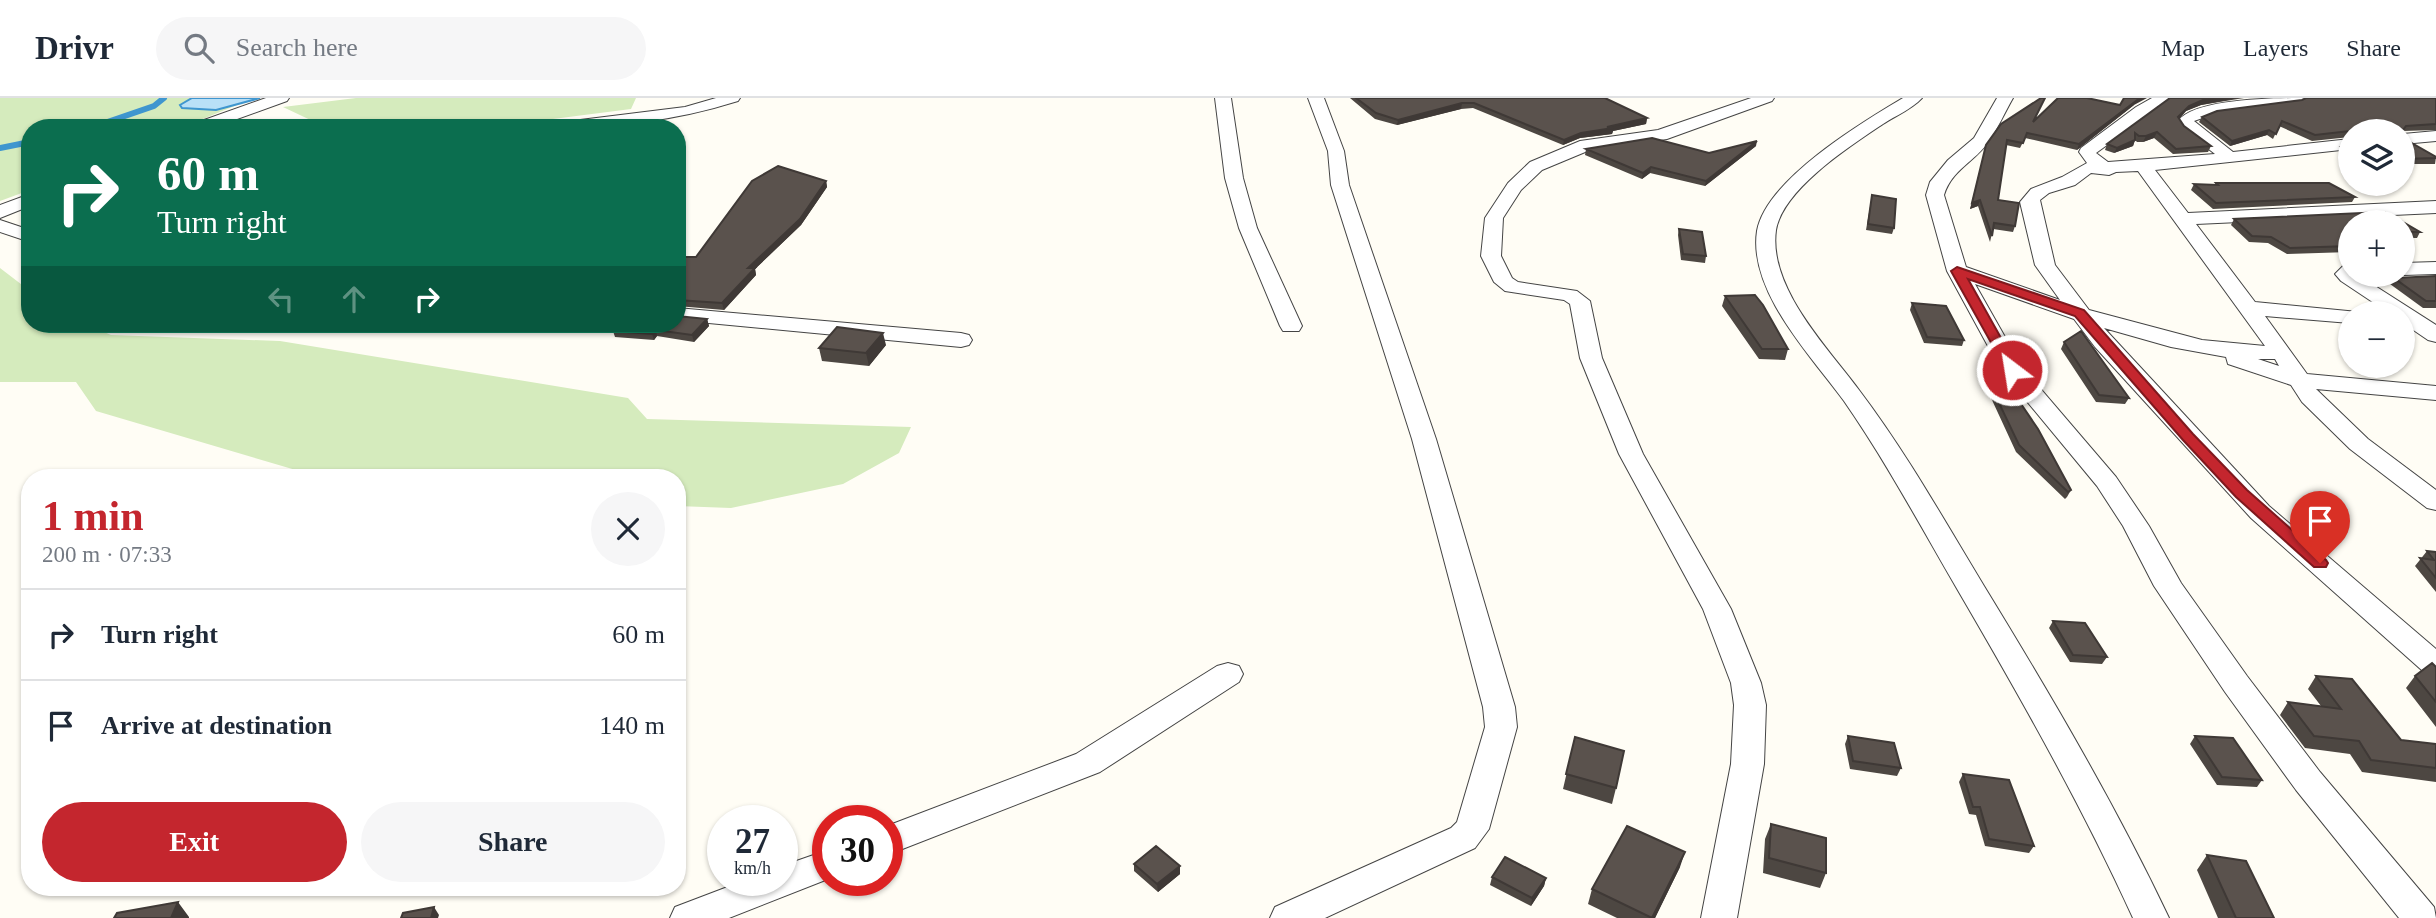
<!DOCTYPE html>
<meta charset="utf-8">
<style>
:root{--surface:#fff;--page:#f6f6f7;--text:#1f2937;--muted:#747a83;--line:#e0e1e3;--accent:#c4262e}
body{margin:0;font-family:"Times New Roman",serif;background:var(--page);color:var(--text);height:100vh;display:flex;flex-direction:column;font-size:26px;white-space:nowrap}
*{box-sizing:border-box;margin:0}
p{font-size:23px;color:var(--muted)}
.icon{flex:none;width:38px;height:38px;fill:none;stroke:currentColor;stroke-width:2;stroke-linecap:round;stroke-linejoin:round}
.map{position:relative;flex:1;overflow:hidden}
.sheet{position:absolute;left:21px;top:371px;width:665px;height:427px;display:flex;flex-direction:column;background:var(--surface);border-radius:28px;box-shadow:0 2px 5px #0004}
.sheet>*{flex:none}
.top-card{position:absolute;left:21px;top:21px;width:665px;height:214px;border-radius:28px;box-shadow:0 2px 5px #0004;background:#0b6e4f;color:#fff;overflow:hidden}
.tools{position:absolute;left:2338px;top:21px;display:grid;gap:14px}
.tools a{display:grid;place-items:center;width:77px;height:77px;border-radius:50%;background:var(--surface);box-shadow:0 2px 5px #0004;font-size:35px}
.speed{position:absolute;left:707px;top:707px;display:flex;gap:14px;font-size:35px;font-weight:700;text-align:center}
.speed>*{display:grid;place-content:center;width:91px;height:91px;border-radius:50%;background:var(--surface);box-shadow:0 2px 5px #0004;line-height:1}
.speed small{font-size:18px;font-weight:400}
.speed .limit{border:10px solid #d22;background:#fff;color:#111}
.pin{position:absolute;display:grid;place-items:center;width:60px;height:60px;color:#fff;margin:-72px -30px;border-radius:50% 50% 50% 0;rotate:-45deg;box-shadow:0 0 7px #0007}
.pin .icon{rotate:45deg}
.me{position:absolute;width:77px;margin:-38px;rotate:329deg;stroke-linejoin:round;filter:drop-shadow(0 0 5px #0008)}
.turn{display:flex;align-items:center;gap:24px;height:147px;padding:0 21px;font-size:32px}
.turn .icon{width:91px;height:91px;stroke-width:2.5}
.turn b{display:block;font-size:49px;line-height:60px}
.lanes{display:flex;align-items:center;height:66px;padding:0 21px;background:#0003;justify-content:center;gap:35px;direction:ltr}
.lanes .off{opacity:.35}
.round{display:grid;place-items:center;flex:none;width:74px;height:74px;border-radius:37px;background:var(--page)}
.overview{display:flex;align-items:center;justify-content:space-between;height:119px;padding:0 21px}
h1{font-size:42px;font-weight:800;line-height:52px;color:var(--accent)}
.action{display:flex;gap:14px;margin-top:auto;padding:14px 21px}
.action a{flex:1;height:80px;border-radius:42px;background:var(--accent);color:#fff;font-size:28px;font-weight:800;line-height:80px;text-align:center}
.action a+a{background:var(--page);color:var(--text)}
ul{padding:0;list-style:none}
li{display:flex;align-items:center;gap:21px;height:91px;padding:0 21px;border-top:2px solid var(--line)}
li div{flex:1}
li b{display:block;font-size:26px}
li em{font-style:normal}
header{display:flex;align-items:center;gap:42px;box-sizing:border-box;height:98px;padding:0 35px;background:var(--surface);border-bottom:2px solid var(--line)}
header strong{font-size:33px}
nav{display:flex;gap:38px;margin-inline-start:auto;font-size:24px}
.search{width:490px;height:63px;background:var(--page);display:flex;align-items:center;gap:18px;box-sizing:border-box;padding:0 24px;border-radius:38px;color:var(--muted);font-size:26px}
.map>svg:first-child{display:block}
.green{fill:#d5ebbd}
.water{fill:#b9e0f7;stroke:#3f96cf;stroke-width:2}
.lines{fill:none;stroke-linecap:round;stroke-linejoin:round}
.stream{stroke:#3f96cf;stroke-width:6}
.street-casing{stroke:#444;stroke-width:2}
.street{fill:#fff;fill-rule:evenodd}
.wall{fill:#4d4742}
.shaded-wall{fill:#3f3936}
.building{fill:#5a524d;stroke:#3f3936;stroke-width:2}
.route{fill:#c4262e;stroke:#7f191e;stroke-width:2}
</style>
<header>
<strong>Drivr</strong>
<div class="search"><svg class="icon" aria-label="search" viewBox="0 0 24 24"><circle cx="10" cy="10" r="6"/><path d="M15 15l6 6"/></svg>Search here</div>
<nav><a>Map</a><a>Layers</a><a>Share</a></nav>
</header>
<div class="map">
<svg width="2436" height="820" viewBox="0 0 2436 820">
<rect width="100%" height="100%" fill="#fffdf5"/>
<!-- green -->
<path class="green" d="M0,0H254L181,30H30V92L0,103Z
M356,0H636L631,11L482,30H371L321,27L283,9Z
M0,170L30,193V226H86L111,237L280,243L628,300L647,321L911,329L899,355L843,386L731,410L677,408V380H323L96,313L76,284H0Z"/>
<!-- water -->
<path class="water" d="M192,0H260L216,12L182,10L180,7Z"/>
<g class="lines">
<!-- stream -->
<path class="stream" d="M90,30L154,8L164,0
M0,50L30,44"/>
<defs>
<path id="street" d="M266,0H289L287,3L212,30H188L190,27Z
M716,0H740L738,3C674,23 614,30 548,30L556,25L685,9Z
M1215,0H1231L1243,80L1257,130L1302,228L1299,233H1283L1280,228L1239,130L1225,80Z
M1308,0H1324L1344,53L1349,87L1436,341L1515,609L1517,629L1489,731L1475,750L1325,820H1270L1275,809L1451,730L1457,724L1485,629L1483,609L1412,341L1331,87L1328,53Z
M1751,0H1774L1772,3L1667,41L1590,52L1542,72L1521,92L1503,120L1501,158L1512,180L1518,184L1577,193L1590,203L1602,260L1643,356L1731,511L1761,585L1766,607L1764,666L1737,820H1701L1731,666L1734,607L1731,585L1703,511L1619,356L1580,260L1570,206L1564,202L1505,193L1494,184L1481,158L1485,120L1508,85L1530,64L1580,43L1658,32Z
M1903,0H1922C1912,11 1895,18 1883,26C1850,48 1783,91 1776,132C1768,190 1828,250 1859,292C1906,354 1944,422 1984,488C2050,596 2115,706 2169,820H2133C2081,706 2019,597 1956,489C1920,427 1885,362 1844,303C1811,258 1748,193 1757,133C1766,82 1861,25 1903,0Z
M1997,0H2013C2005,14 1998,30 1989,43C1975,64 1952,71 1944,97L1966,169L2060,202L2035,167L2020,104L2031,91L2062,79L2087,65L2079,54L2081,50L2136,9L2152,0H2172L2096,55L2108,64L2215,56L2183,31L2178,23C2195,0 2278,0 2307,0L2299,5L2214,16L2194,23L2233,54L2350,41V51L2155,72L2188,115L2436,103V115L2196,126L2255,204L2358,214L2350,215V225L2265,218L2307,276L2436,288V302L2316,291L2368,341L2436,392V412L2427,410L2350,351L2302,304L2291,287L2228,266L2226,259L2171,249L2104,230L2269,408L2436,551V579L2425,575L2251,420L2095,249L2074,221L1975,186L2022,269L2116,379L2149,428L2181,485L2247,578L2320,674L2434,809L2436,820H2399L2296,692L2225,594L2154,488L2123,428L2097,388L2001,272L1947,173L1926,97L1930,84L1948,62L1974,40ZM2138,73L2265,248L2202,242L2089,212L2055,167L2040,102L2049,95L2075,87L2091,75L2109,77L2116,74ZM2258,261H2275L2279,268Z
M2436,33V43L2403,46V36Z
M30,96V108L0,120V107Z
M0,122L30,132V144L0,134Z
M2436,164V176L2403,177H2402L2403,165Z
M2350,166V177H2358L2436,227V244L2428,242L2403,225V215H2389L2341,183L2335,176L2343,168Z
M677,210L961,235L969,237L972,242L969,247L961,249L677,222Z
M1228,565L1239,568L1243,576L1239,584L1100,674L887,757V728L1076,656L1217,568Z
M828,752V781L729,820H670L675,809L746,782H782V768Z"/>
</defs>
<!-- street casing -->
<use href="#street" class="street-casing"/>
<!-- street -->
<use href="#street" class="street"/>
</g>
<!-- wall -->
<path class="wall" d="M1350,0H1605L1647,20L1646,26L1613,33L1612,36L1580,40L1563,47L1473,10L1461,11L1397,27L1375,21Z
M2170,0H2244L2201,7L2186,13L2179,21L2184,28L2211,48L2208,54L2173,56L2154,40L2143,44H2137L2135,42L2133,48L2114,55L2105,52L2107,46Z
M2436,0V32L2403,33H2350V39L2312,43L2279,28L2273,41L2267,37L2230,48L2199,24L2202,19L2302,2Z
M2120,7H2134L2077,52L2025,40L2020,50L2006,47L1998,102L2015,128L2013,134L1993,131L1990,144L1978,108L1970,111L1986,47Z
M2403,40L2436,59L2435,66H2403Z
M1756,48L1705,88L1650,75L1642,81L1585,57L1586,51L1709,55Z
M2350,48V60L2339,55L2342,49Z
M826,83L827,89L801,127L755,171L756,177L724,212L677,208V159H696Z
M2216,85L2355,99L2352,104L2213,111L2191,92L2194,86L2215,87Z
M1872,97L1894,130L1892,136L1866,132Z
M2234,121L2350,124V154L2287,156L2268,145L2249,144L2231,127Z
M2403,124L2420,134L2417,140H2403Z
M1679,131L1706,158L1705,165L1681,162L1678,137Z
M2436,178V210H2423L2390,186L2394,180Z
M1725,198L1788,251L1785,262L1759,261L1722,208Z
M1912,205L1964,242L1962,248L1924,245L1910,212Z
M707,221L709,228L694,244L657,238L654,242L615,239L613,233Z
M444,226H477L473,229Z
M2064,244L2129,300L2125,306L2096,304L2061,251Z
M886,247L869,268L822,263L819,250Z
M1988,282L2071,392L2067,399L2065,401L2016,354L1986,289Z
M2427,453L2436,454V494L2415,468Z
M2053,523L2107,559L2102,566L2070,564L2049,530Z
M2436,569V629L2406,590L2415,578Z
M2316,578L2401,642L2436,646V684L2362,674L2350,656L2305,650L2280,617L2288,604L2321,608L2308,591Z
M1848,638L1901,670L1897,678L1850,671L1845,646Z
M2195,638L2262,682L2257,689L2217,687L2190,646Z
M1575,639L1616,690L1612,706L1563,691Z
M1963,676L2034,748L2029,755L1985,748L1976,717L1969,716L1959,684Z
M1771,726L1826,775L1820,790L1763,775L1765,741Z
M2207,757L2274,820H2218L2197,772Z
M1134,766L1180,776L1158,794L1134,773Z
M1680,769L1655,820H1617L1588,806L1592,791Z
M1492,779L1546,780L1544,788L1531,808L1490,787Z"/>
<!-- shaded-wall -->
<path class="shaded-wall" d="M2140,0H2147L2134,7L2077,52L2079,46Z
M2213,0H2238L2201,7L2186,13L2176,24L2178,19L2189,8L2203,2Z
M1462,5L1461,11L1397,27L1398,22Z
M1647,20L1646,26L1613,33L1612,36L1580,40L1563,47L1564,42L1581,35Z
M2269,32L2267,37L2230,48L2232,43Z
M2157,34L2154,40L2143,44L2146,38Z
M2135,42L2133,48L2114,55L2117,50Z
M1757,43L1756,48L1705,88L1706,83Z
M1651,69L1650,75L1642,81L1643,75Z
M826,83L827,89L801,127L755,171L756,177L724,212L722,205L748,170Z
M1980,102L1978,108L1970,111L1972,105Z
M707,221L709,228L694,244L692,237Z
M656,232L657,238L654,242L652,236Z
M883,235L886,247L869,268L866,255Z
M1685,754L1680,769L1655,820H1652Z
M1180,768V776L1158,794L1157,786Z
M1546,780L1544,788L1531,808L1532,800Z
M178,804L189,819V820H171Z
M434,809L439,817L438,820H431Z"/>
<!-- building -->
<path class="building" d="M1356,0H1605L1647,20L1607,29L1613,30L1581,35L1564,42L1474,5H1462L1398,22L1376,15Z
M2041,0H2045L2033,24L2058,0H2087L2120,7L2124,0H2140L2079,46L2027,35L2023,45L2007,42L1998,102L2019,105L2015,128L1994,125L1992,138L1980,102L1972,105L1986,47L2001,26Z
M2170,0H2213L2203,2L2189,8L2178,19L2184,28L2211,48L2176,51L2157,34L2146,38H2139L2135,35V42L2117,50L2107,46Z
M2306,0H2436V26L2406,28L2403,32L2391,33H2350L2315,37L2282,23L2276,36L2269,32L2232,43L2202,19L2217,13L2302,2Z
M1652,40L1709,55L1757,43L1706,83L1651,69L1643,75L1586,51Z
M2403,40L2436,59V60L2403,61Z
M2350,48V53L2342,49Z
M778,68L826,83L800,121L748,170H755L722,205L677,202V159H696L752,83Z
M2216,85H2329L2355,99L2216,105L2194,86L2218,87Z
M1872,97L1896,101L1894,130L1868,126Z
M2384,114L2403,124H2350V137H2348L2350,138V148L2290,150L2271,139L2252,138L2234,121Z
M2403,124L2420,134H2403Z
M1679,131L1702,134L1706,158L1683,156Z
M2436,178V203H2426L2394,180Z
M1755,197L1763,207L1788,251H1762L1725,198Z
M1912,205L1946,208L1964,242L1927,239Z
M677,218L707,221L692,237L656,232L652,236L613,233L621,226H677Z
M837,229L883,235L866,255L819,250Z
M2081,233L2129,300L2099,297L2064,244Z
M2000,275L2038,331L2071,392L2068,394L2019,347L1988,282Z
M2427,453L2436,454V480L2420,460L2434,462Z
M2053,523L2085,525L2107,559L2073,557Z
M2432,565L2436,569V604L2415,578Z
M2316,578L2352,581L2401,642L2436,646V670L2371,662L2359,643L2314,638L2288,604L2341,611Z
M1848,638L1894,645L1901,670L1853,663Z
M2195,638L2233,640L2262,682L2222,679Z
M1575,639L1624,653L1616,690L1566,676Z
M1963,676L2009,682L2034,748L1989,741L1980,709H1973Z
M1771,726L1826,740V775L1769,760Z
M1627,728L1685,754L1652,820L1592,791Z
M1156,748L1180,768L1157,786L1134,766Z
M2207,757L2246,763L2274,820H2236Z
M1505,759L1546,780L1532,800L1492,779Z
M178,804L171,820H114L117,815Z
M434,809L431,820H401L403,815Z"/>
<!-- route -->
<path class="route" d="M1957,169L2084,212L2193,336L2247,392L2326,462L2328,465L2326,469H2314L2236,399L2183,342L2075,218L1968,181L2019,272L2012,276L2008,275L1951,173Z"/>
</svg>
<div class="tools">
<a><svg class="icon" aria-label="layers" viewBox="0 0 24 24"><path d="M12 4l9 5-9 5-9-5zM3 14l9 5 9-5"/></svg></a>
<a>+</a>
<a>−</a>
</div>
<div class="speed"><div>27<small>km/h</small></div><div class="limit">30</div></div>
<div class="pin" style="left:2320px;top:465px;background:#d93025"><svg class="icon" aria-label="arrive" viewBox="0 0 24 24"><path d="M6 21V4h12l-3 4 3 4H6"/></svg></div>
<svg class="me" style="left:2012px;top:272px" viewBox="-20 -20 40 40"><circle r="17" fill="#c4262e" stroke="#fff" stroke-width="3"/><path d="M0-11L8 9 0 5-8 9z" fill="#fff"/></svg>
<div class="top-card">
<div class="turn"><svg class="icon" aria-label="right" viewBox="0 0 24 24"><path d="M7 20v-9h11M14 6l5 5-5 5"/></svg><div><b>60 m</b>Turn right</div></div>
<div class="lanes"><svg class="icon off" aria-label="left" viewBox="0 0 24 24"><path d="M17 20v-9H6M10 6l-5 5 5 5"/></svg><svg class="icon off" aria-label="ahead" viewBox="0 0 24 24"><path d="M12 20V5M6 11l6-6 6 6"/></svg><svg class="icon" aria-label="right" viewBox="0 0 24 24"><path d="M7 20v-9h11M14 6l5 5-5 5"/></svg></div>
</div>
<section class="sheet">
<div class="overview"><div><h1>1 min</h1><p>200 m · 07:33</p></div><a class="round"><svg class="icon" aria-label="close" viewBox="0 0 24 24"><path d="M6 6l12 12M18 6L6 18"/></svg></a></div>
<ul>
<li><svg class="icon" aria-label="right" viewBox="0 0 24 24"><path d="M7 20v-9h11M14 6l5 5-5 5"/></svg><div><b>Turn right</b></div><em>60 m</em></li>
<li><svg class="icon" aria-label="arrive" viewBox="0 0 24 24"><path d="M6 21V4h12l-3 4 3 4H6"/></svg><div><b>Arrive at destination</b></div><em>140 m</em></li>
</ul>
<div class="action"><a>Exit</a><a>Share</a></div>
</section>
</div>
